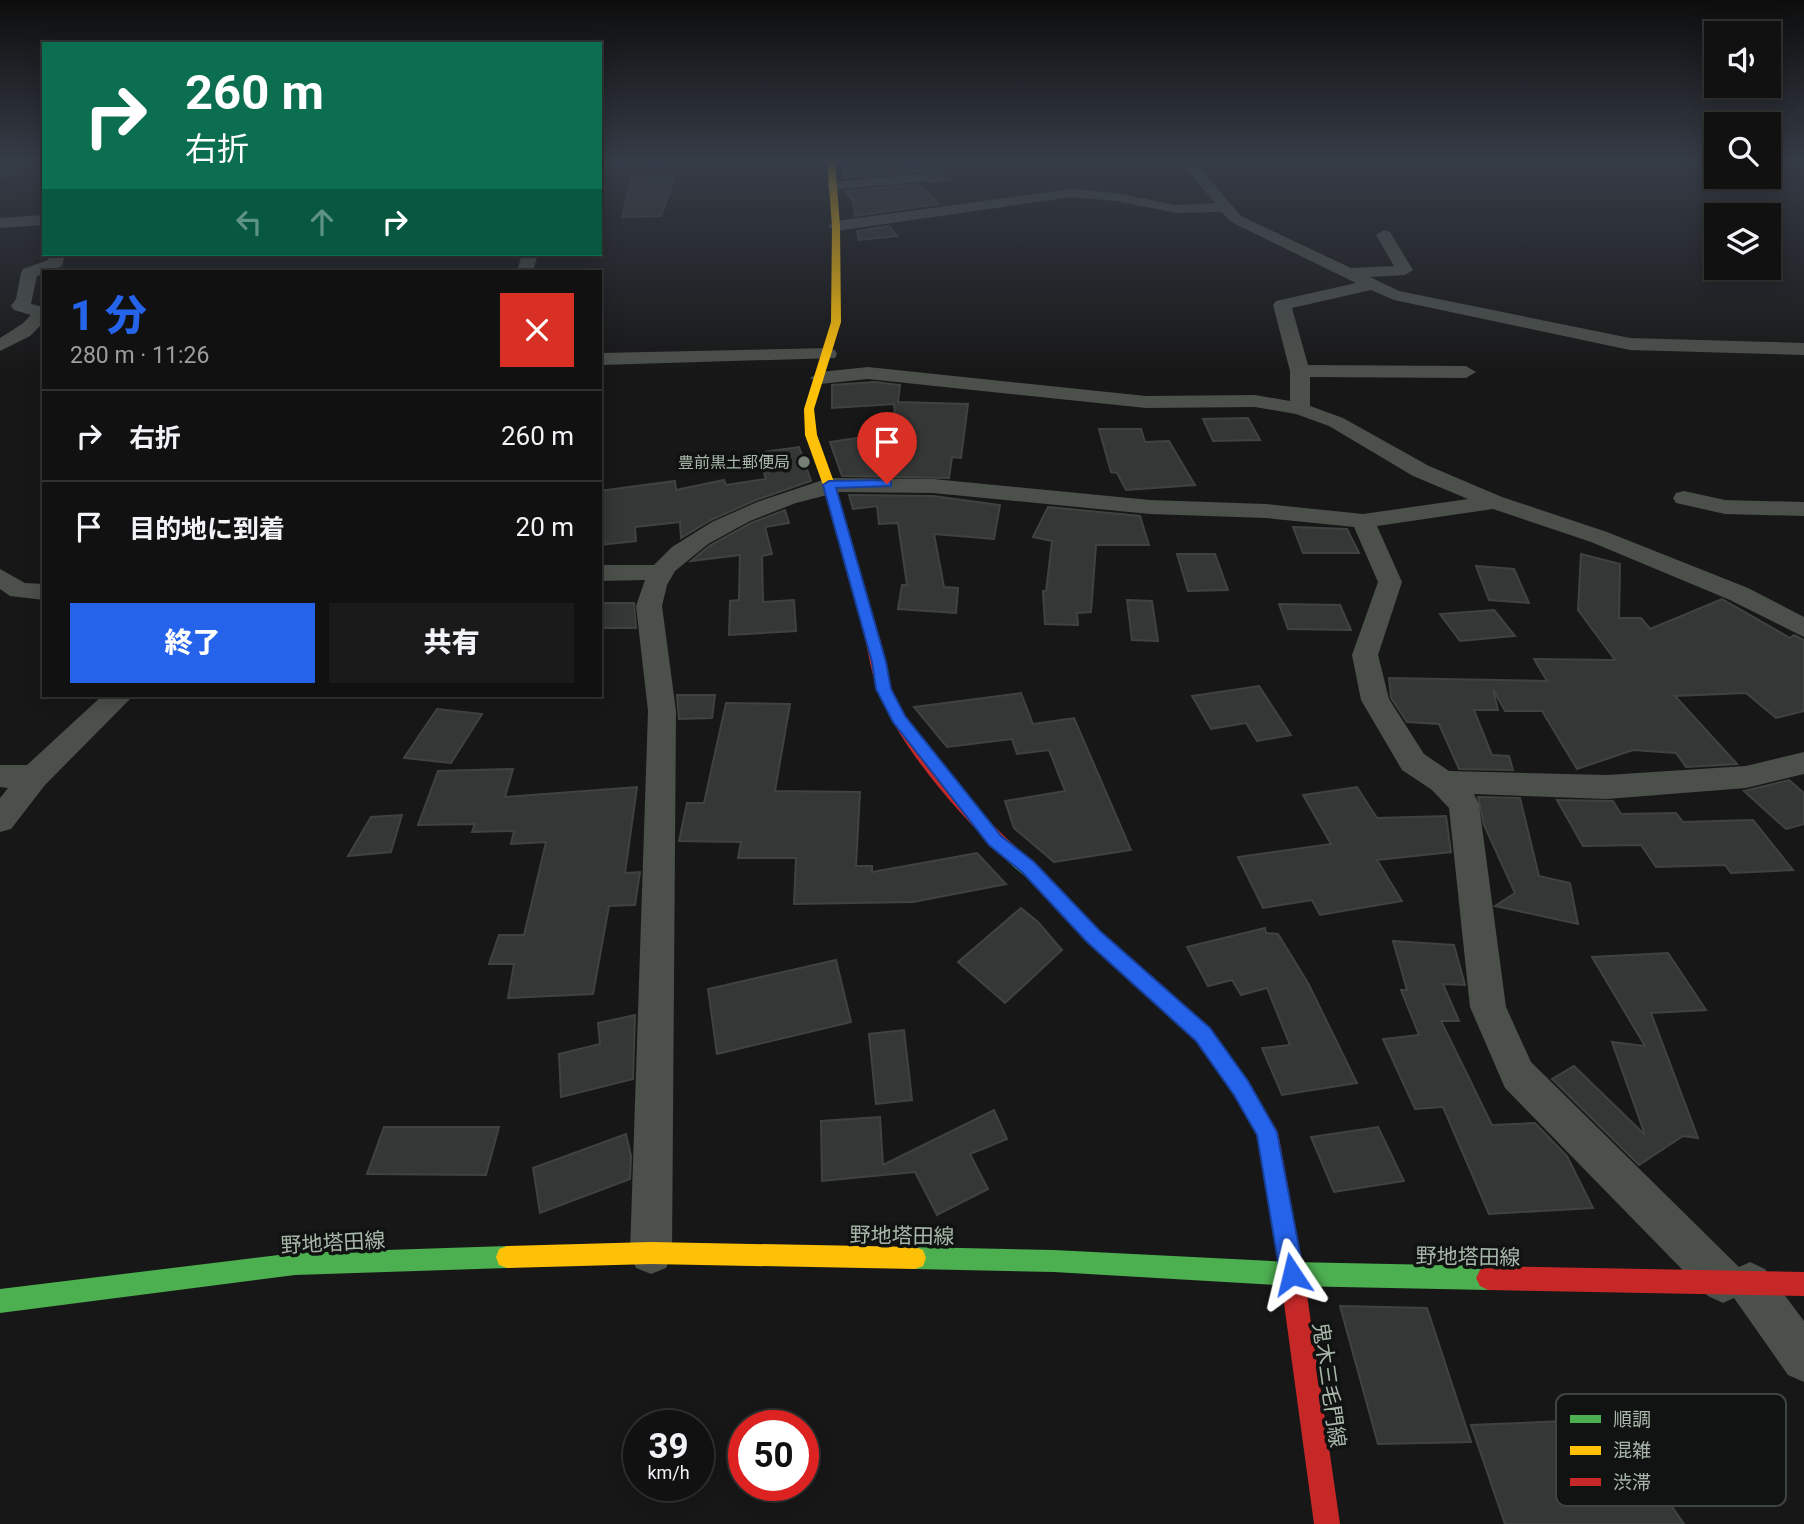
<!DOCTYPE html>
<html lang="ja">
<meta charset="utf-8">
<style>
:root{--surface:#111;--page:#1a1a1a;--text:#f1f3f6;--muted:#9c9d9f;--line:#303131;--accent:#2563eb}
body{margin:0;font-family:Roboto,"Noto Sans JP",sans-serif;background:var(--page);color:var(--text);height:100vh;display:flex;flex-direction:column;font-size:26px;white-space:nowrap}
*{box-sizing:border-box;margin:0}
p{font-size:23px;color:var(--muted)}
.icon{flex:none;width:38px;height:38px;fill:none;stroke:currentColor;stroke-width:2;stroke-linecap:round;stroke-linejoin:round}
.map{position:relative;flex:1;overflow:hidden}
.details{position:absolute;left:42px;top:270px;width:560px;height:427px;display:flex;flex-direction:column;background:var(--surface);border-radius:0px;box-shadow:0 4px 18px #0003,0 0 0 2px var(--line)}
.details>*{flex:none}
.top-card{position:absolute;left:42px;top:42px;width:560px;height:214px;border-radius:0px;box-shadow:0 4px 18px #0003,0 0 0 2px var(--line);background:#0b6e4f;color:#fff;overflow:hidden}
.controls{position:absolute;left:1704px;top:21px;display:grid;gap:14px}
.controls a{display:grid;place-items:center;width:77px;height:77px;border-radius:0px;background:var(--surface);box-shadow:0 4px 18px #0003,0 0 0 2px var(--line);font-size:35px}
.speed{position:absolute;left:623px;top:1410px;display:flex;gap:14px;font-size:35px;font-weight:700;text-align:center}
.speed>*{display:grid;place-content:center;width:91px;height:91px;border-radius:50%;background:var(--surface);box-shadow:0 4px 18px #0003,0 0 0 2px var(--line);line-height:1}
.speed small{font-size:18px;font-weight:400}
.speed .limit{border:10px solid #d22;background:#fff;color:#111}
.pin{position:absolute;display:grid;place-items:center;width:60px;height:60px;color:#fff;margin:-72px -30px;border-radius:50% 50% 50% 0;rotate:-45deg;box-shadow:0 0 7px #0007}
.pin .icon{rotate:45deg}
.me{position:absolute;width:77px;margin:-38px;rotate:350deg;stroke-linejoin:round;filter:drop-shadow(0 0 5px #0008)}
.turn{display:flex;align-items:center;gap:24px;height:147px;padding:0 28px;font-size:32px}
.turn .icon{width:91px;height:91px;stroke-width:2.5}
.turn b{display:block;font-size:49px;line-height:60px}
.lanes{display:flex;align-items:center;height:66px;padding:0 28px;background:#0003;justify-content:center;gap:35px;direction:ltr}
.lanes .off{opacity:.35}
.round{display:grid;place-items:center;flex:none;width:74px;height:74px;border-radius:0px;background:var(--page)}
.headline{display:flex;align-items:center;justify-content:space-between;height:119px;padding:0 28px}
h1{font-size:42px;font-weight:800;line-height:52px;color:var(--accent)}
.action{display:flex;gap:14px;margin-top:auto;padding:14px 28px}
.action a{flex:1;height:80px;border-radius:0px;background:var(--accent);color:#fff;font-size:28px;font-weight:800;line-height:80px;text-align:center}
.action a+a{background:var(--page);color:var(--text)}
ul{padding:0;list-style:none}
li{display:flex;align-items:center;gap:21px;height:91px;padding:0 28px;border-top:2px solid var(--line)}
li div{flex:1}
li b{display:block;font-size:26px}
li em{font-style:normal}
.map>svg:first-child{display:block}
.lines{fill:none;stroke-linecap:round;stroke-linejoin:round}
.river{fill:#2e382b;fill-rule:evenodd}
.building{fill:#343735;stroke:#3f4340;stroke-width:2}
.street{fill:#4b504b;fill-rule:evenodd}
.fast{fill:#4caf50;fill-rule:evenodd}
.slow{fill:#ffc107;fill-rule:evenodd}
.jam{fill:#c62828;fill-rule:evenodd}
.route{fill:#2563eb;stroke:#184099;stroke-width:2}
.poi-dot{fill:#757f76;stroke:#111312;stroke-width:2.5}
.labels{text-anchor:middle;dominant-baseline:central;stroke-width:7;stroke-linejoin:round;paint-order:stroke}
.far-poi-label{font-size:16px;fill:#a8b7a9;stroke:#111312;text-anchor:end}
.near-street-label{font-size:21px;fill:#a8b7a9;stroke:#111312}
.key{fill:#111312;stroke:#3e443f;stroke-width:2}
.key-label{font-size:19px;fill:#a8b7a9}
</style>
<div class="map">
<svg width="1804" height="1524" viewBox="0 0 1804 1524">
<rect width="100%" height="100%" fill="#171717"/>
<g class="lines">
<!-- river -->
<path class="river" d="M0,160H27L8,177L0,179Z"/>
</g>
<!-- building -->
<path class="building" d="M843,160H890L891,164L931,160L950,180L929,182L932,177L922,171L844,178Z
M675,176L661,216L622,217L632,177Z
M919,184L939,204L855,216L853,201L845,191Z
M889,226L897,236L859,240L857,231Z
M875,382L900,385L898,402L968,404L961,458L952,457L949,478L842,476L830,442L897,432L894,404L832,408V385Z
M1248,418L1260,440L1213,441L1203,419Z
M1099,429H1141L1145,442L1169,441L1195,485L1126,490L1117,473L1111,472Z
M799,447L811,481L756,500L711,520L681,538L680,522L635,527L636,541L600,545V491L675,481L676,490L724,480L726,485L766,479L757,453Z
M849,495L933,496L1000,505L994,539L934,534L944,587L958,588L956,613L898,609L902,585H907L898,523L879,524L877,506L853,509Z
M1048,507L1140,516L1149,545H1096L1091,612L1077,613L1078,625L1045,624L1043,591H1046L1052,541L1033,537Z
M785,510L789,523L765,527L772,554L762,556L763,602L794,600L796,631L729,635L730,601L739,600L740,555L691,561L709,546L751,523Z
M1293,527L1347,529L1359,553H1303Z
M1177,554H1215L1228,590L1188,591Z
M1581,554L1620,564L1619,618H1641L1650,629L1722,599L1790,638L1794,635L1804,640V711L1776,718L1746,693L1675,696L1737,764L1686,767L1676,753L1633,750L1577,769L1542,711H1505L1493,689L1498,710H1474L1492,755L1509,756L1513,770L1459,769L1439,724L1407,722L1391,698L1389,678L1547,681L1534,659L1615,660L1578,610Z
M1476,566L1514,569L1529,603L1489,600Z
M1127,600L1152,601L1158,641L1132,640Z
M600,603H634L636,628H600Z
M1279,604L1340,605L1351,630L1288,629Z
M1494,610L1515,636L1460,641L1440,614Z
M1259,686L1291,735L1257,741L1246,723L1211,729L1192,696Z
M1021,693L1033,724L1074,718L1131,850L1054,862L1014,828L1005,801L1065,791L1049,750L1017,754L1012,739L947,747L914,707Z
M677,695H715L712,718L679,719Z
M726,703L790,704L775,791L860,792L856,866H872V872L977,853L1006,884L913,902L794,904L796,858H738L741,842L679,841L687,803H704Z
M437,709L482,714L451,763L404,758Z
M513,769L505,797L637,787L625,873L640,872L635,905L609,906L593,994L508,998L514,964H489L499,935H524L546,842L511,844L514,831L472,832L475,824L418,825L438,771Z
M1789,780L1804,793V824L1786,829L1744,791Z
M1357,787L1377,818L1446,816L1451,852L1377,860L1402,901L1320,915L1312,900L1263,908L1238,857L1331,844L1303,795Z
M1478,797L1520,798L1539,876L1570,883L1578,924L1495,906L1515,893L1484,825Z
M1557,800L1613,801L1621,814L1676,813L1683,822L1753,820L1793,870L1731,873L1725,865L1656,867L1641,845L1583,846Z
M402,815L391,852L348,856L371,817Z
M1021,908L1038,922L1062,950L1005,1003L958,962Z
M1265,928L1266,933L1278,934L1308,983L1357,1083L1282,1095L1262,1048L1290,1045L1267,988L1241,995L1232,980L1208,986L1187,947Z
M1393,941L1454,945L1465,985L1443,984L1459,1021H1441L1492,1125L1535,1123L1567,1156L1593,1208L1489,1214L1443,1107L1415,1109L1383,1039L1419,1035L1401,990H1407Z
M1668,953L1706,1010L1651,1013L1698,1138L1683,1136L1639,1165L1552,1079L1574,1066L1645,1135L1612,1042L1645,1046L1592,957Z
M836,960L851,1022L717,1054L708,989Z
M635,1015L633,1079L561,1097L559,1054L600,1044L598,1023Z
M904,1030L912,1100L876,1104L869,1034Z
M994,1110L1007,1139L970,1154L988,1189L937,1215L915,1172L822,1181L821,1121L880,1117L883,1165Z
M384,1127H499L486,1175L367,1174Z
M1378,1127L1404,1181L1334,1192L1311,1137Z
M626,1134L631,1156L630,1179L540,1213L533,1168Z
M1340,1306L1427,1308L1471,1442L1378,1444Z
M1611,1419L1684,1524H1505L1471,1425Z"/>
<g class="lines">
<!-- street -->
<path class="street" d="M600,160H837L838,161L831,165L600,168Z
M1179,160H1193L1241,216L1351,268L1394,266L1376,235L1384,230L1390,232L1413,270L1405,275L1370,277L1399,291L1630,338L1804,343V355L1630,350L1394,300L1371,290L1292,308L1308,365L1466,366L1476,372L1466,378L1310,377V406L1343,418L1429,466L1502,497L1607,532L1748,588L1804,617V637L1730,600L1591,542L1493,509L1377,526L1402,582L1378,655L1389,699L1424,754L1449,771L1607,775L1746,766L1804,752V774L1746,788L1607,799L1474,794L1479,804L1506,1007L1531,1062L1739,1267L1750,1262L1765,1269L1804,1321V1382L1788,1375L1734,1298L1723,1303L1708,1296L1505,1088L1470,1007L1449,808L1432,790L1402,770L1361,700L1352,655L1378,582L1354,527L1266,518L1150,514L933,493L839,492L796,503L750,521L708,544L675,571L667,585L662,606L676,711L672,1253L666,1268L651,1274L636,1268L630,1253L648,711L636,606L645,580L600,581V565H654L672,547L712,522L757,502L829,478L933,479L1150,500L1266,504L1363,514L1468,499L1413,476L1329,426L1296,414L1255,407L1146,408L868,379L820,384L810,378L820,372L868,367L1146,396L1255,395L1290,401V371L1273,305L1276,301L1356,283L1231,222L1222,212L1176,213L1116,201L1071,197L836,231L828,226L836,221L1071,189L1116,193L1176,205L1215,203Z
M922,174L929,178L927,181L833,190L826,186L833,182Z
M44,215V225L0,228V218Z
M49,254H65L62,266L37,276L31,304L44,307V322L30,336L0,351V338L22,324L31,315L14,310L11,306L16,299L21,273L23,269L48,260Z
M522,254H538L533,271H517Z
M828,348L835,350L837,354L835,358L600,365V353Z
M1684,491L1725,500L1804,502V516L1725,514L1676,503L1673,498L1676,493Z
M0,569L25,583L44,584V600L10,596L0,589Z
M103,695H134L45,785L11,829L0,832V798L8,788L0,787V765H27Z"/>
<!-- fast -->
<path class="fast" d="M1009,844L1034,862L1100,931L1210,1029L1222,1047L1219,1054L1212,1056L1205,1054L1196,1041C1140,991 1086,940 1034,885C1024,874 1007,864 1000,851L1003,846Z
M507,1246L515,1249L518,1257L515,1265L507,1268L295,1275L0,1313V1289L295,1253Z
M915,1247L1054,1250L1292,1262L1488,1266L1496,1270L1500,1278L1496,1286L1488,1290L1292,1286L1054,1272L915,1269L907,1266L904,1258L907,1250Z"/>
<!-- slow -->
<path class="slow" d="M827,160H835L840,226L841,322L814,409L817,435L835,485L877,630L870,635L863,630L823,485L805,435L804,409L831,322L832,226Z
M651,1242L915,1247L923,1250L926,1258L923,1266L915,1269L651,1264L507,1268L499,1265L496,1257L499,1249L507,1246Z"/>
<!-- jam -->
<path class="jam" d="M870,625L877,630C882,649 884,670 891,688C911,741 973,808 1015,846L1018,851L1015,856L1009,858L1003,856C959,815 897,744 877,688C870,669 868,649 863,630Z
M1212,1038L1219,1040L1248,1081L1278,1132L1304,1274L1340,1524H1314L1280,1274L1257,1135L1234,1095L1205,1054L1202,1047L1205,1040Z
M1488,1266L1804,1272V1296L1488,1290L1480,1286L1476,1278L1480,1270Z"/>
</g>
<!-- sky -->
<linearGradient id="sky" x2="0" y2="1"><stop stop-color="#0d0d0d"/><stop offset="0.43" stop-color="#363c47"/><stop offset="1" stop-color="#363c47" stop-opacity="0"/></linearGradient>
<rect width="1804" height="373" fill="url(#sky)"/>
<!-- route -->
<path class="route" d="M887,480L891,481V486L836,488L886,662L891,689L905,716L1001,836L1034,862L1100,931L1210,1028L1248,1081L1277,1132L1304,1274L1300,1282L1292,1286L1284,1282L1280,1274L1257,1135L1234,1095L1196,1041L1087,942L1022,872L989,845L893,722L876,689L872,662L823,485L829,481Z"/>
<!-- markers -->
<circle class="poi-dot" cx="804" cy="462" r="7"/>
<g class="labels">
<!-- far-poi labels -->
<g class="far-poi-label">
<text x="790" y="462">豊前黒土郵便局</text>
</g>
<!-- near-street labels -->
<g class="near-street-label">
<text transform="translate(902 1236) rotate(1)">野地塔田線</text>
<text transform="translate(333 1243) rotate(-3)">野地塔田線</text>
<text transform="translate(1468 1257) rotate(1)">野地塔田線</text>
<text transform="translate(1329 1385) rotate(82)">鬼木三毛門線</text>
</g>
</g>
<!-- legend -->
<rect x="1556" y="1394" width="230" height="112" rx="10" class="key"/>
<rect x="1570" y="1415" width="31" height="8" fill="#4caf50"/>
<rect x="1570" y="1446" width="31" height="9" fill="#ffc107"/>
<rect x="1570" y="1478" width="31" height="8" fill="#c62828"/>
<g class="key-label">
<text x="1613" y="1426">順調</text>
<text x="1613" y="1457">混雑</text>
<text x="1613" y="1489">渋滞</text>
</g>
</svg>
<div class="controls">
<a><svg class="icon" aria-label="sound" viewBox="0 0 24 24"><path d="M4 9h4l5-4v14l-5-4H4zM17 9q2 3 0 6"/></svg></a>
<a><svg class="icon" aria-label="search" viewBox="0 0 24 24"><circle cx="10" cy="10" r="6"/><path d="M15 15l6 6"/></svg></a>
<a><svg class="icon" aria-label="layers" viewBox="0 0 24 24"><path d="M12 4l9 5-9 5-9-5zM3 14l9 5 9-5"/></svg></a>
</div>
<div class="speed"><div>39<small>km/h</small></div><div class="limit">50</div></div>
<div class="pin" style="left:887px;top:484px;background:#d93025"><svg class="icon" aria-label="arrive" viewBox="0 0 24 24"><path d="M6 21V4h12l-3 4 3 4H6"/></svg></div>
<svg class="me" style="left:1292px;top:1274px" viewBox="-20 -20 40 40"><path d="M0-17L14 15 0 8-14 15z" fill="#2563eb" stroke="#fff" stroke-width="4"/></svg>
<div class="top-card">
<div class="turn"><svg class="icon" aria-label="right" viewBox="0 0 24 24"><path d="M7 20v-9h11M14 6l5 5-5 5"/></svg><div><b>260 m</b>右折</div></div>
<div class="lanes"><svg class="icon off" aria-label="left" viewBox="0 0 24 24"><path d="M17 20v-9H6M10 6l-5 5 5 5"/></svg><svg class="icon off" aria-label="ahead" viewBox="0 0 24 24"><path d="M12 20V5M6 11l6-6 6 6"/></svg><svg class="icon" aria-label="right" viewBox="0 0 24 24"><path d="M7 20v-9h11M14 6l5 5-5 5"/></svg></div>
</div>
<section class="details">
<div class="headline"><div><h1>1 分</h1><p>280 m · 11:26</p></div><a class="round" style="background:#d93025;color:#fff"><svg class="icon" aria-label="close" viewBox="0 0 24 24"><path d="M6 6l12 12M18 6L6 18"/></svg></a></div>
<ul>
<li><svg class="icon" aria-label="right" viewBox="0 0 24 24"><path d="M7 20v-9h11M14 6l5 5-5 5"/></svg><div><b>右折</b></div><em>260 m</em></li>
<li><svg class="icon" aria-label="arrive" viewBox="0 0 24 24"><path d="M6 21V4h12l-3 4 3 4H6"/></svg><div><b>目的地に到着</b></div><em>20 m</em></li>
</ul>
<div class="action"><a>終了</a><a>共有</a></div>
</section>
</div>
